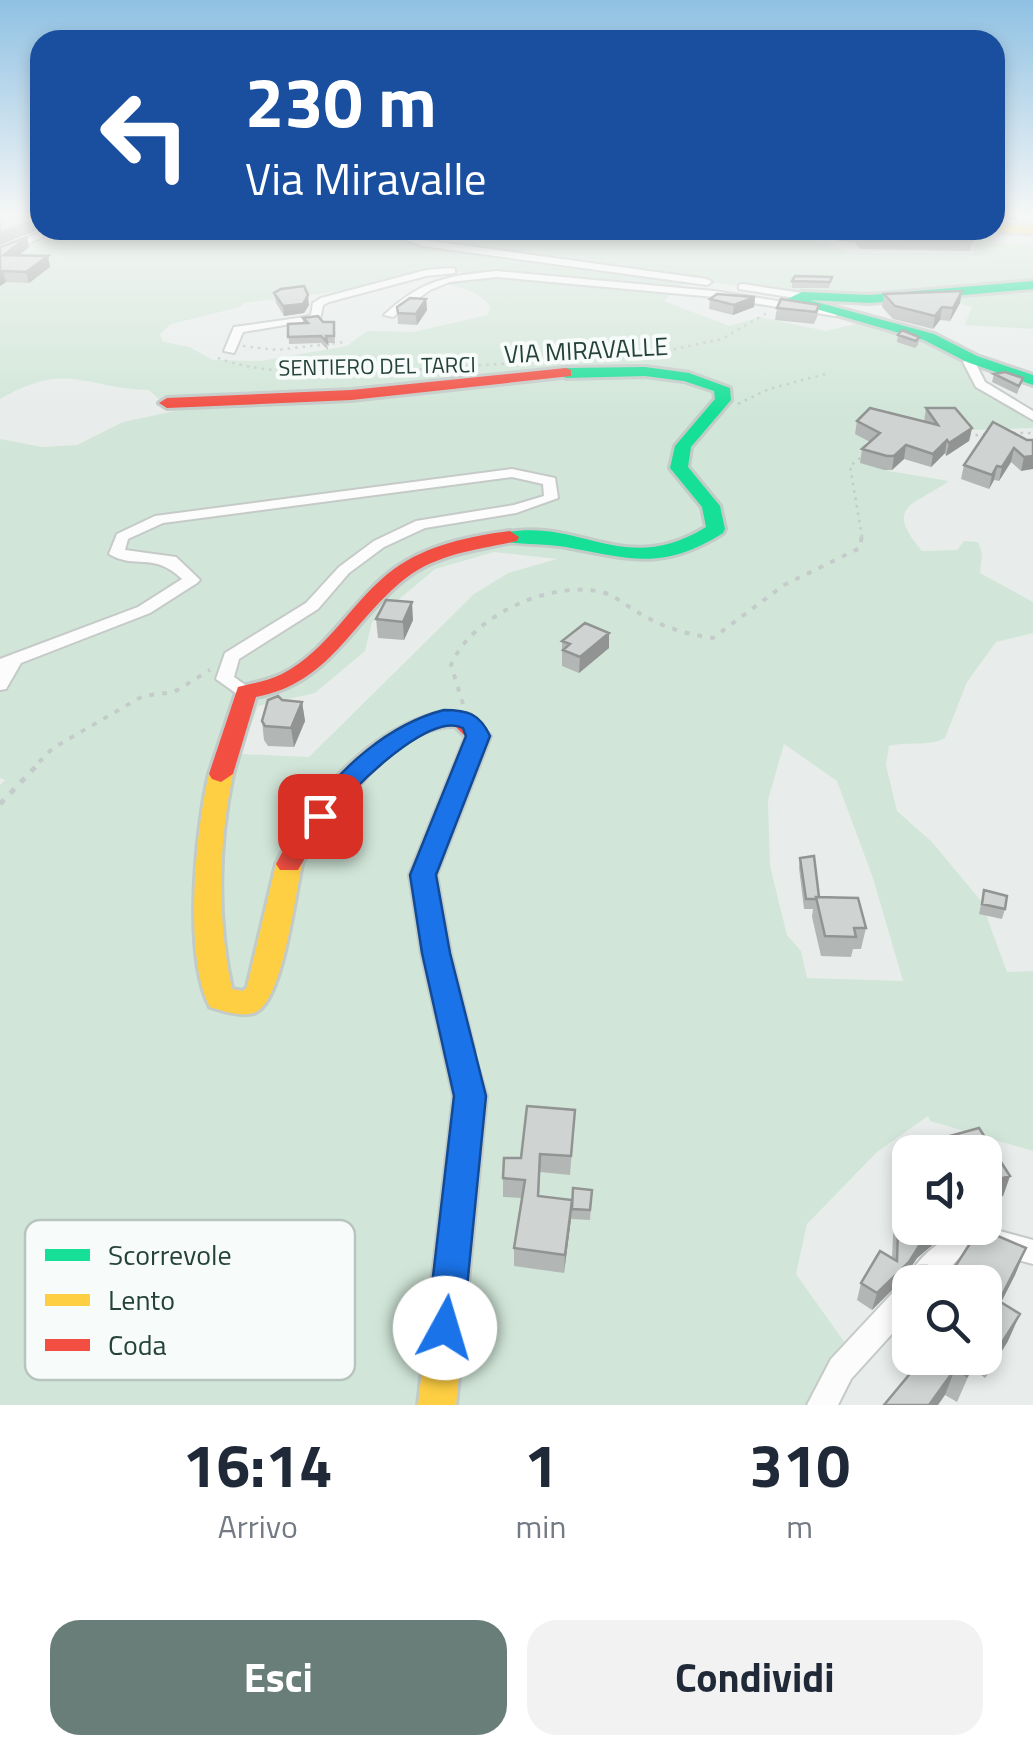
<!DOCTYPE html>
<html lang="it">
<style>
:root{--surface:#fff;--page:#f2f2f3;--text:#1f2937;--muted:#747a83;--accent:#697e78}
body{margin:0;font-family:"Titillium Web",sans-serif;background:var(--page);color:var(--text);height:100vh;display:flex;flex-direction:column;font-size:38px;white-space:nowrap}
*{box-sizing:border-box;margin:0}
p{font-size:32px;color:var(--muted)}
.icon{flex:none;width:55px;height:55px;fill:none;stroke:currentColor;stroke-width:2;stroke-linecap:round;stroke-linejoin:round}
.map{position:relative;height:1405px;overflow:hidden}
.panel{display:flex;flex-direction:column;background:var(--surface);flex:1}
.panel>*{flex:none}
.hud{position:absolute;left:30px;top:30px;width:975px;height:210px;border-radius:30px;box-shadow:0 5px 15px #0003;background:#1a4fa0;color:#fff;overflow:hidden}
.controls{position:absolute;left:892px;top:1135px;display:grid;gap:20px}
.controls a{display:grid;place-items:center;width:110px;height:110px;border-radius:20px;background:var(--surface);box-shadow:0 5px 15px #0003;font-size:50px}
.pin{position:absolute;display:grid;place-items:center;width:85px;height:85px;color:#fff;margin:-42px;border-radius:20px;box-shadow:0 5px 15px #0006}
.me{position:absolute;width:110px;margin:-55px;rotate:6deg;stroke-linejoin:round;filter:drop-shadow(0 0 8px #0008)}
.turn{display:flex;align-items:center;gap:35px;height:210px;padding:0 50px;font-size:45px}
.turn .icon{width:130px;height:130px;stroke-width:2.5}
.turn b{display:block;font-size:70px;line-height:85px}
.eta{display:flex;justify-content:space-evenly;align-items:center;height:170px;text-align:center}
.eta b{font-size:60px;font-weight:700;line-height:70px}
.cta{display:flex;gap:20px;margin-top:auto;padding:20px 50px}
.cta a{flex:1;height:115px;border-radius:30px;background:var(--accent);color:#fff;font-size:40px;font-weight:700;line-height:115px;text-align:center}
.cta a+a{background:var(--page);color:var(--text)}
.map>svg:first-child{display:block}
.green{fill:#d1e6d8;fill-rule:evenodd}
.lines{fill:none;stroke-linecap:round;stroke-linejoin:round}
.street-casing{stroke:#c5cac8;stroke-width:4}
.fast-casing{stroke:#c3cbc8;stroke-width:6}
.slow-casing{stroke:#c3cbc8;stroke-width:6}
.jam-casing{stroke:#c3cbc8;stroke-width:6}
.path-far2{stroke:#c3ccca;stroke-width:2.5;stroke-dasharray:2.5 5;stroke-linecap:butt}
.path-far1{stroke:#c3ccca;stroke-width:4;stroke-dasharray:5 8;stroke-linecap:butt}
.path{stroke:#c3ccca;stroke-width:5;stroke-dasharray:6 9;stroke-linecap:butt}
.street{fill:#fcfcfc;fill-rule:evenodd}
.fast{fill:#16e098;fill-rule:evenodd}
.slow{fill:#ffcf43;fill-rule:evenodd}
.jam{fill:#f24e42;fill-rule:evenodd}
.wall{fill:#b2b6b5}
.shaded-wall{fill:#919493}
.building{fill:#cfd4d2;stroke:#919493;stroke-width:2.5}
.route{fill:#1a73e8;stroke:#114b97;stroke-width:2.5}
.labels{text-anchor:middle;dominant-baseline:central;stroke-width:8;stroke-linejoin:round;paint-order:stroke}
.far-street-label{font-size:22px;fill:#24423a;stroke:#f7fbf9}
.street-label{font-size:25px;fill:#24423a;stroke:#f7fbf9}
.key{fill:#f7fbf9;stroke:#b8c4c0;stroke-width:2.5}
.key-label{font-size:28px;fill:#24423a}
</style>
<div class="map">
<svg width="1033" height="1405" viewBox="0 0 1033 1405">
<rect width="100%" height="100%" fill="#e8edeb"/>
<!-- green -->
<path class="green" d="M68,230H184L199,239L237,230H353L437,249L685,282L664,301L729,326L760,317L826,331L859,323L881,325L931,341L978,365C983,390 1012,402 1033,414V428L873,433L865,444L869,461L889,471L949,481C914,506 883,505 922,551L957,550L964,541L978,542L982,553L980,573L1033,602V633L996,642L967,682L945,738C930,747 907,741 889,746L886,765L897,811L932,842L981,901L1007,972L1033,971V1151L930,1121L928,1116L877,1152L807,1224L796,1274L845,1343L807,1405H0V785L5,780L0,778V439L42,447L77,445L123,422L189,408L195,398L160,400L149,390C83,388 68,360 0,399V282L24,256L13,254ZM428,272L476,273L444,278L443,283C459,287 482,292 490,307L488,315L413,332L367,331L347,346L261,361L213,360L189,347L163,342L160,334L171,324L240,307L244,303L356,289ZM494,552L557,559L508,573L474,594L309,757L240,754L258,706L315,693L365,651L372,622L435,569ZM784,744L837,781L873,878L903,981L807,978L801,951L787,935L770,866L768,800Z
M451,230H838L839,236L817,240L850,253H974L970,242L1033,245V280L875,298L788,293L432,242Z
M1033,288V329L965,325L972,307L944,299Z"/>
<g class="lines">
<defs>
<path id="street" d="M46,230H59L0,256V249Z
M377,230H392L424,240L707,279L712,282L707,285L423,246Z
M451,268L455,269V273L426,276L329,302L323,305L320,319L243,332L234,353L224,351L234,327L305,317L311,315L313,303L321,298L426,270Z
M496,271L714,291L835,310L840,313L835,316L714,297L496,277L450,282L430,290L393,317L384,315C422,280 446,276 496,271Z
M743,284L802,293L807,296L802,299L739,289V285Z
M972,356L978,359L975,362L985,382L1033,411V420L976,387L963,362Z
M512,469L555,478L558,498L516,513L425,528L384,547L349,573L318,609L239,659L234,677L255,692L252,696H240L216,679L225,653L306,603L339,567L374,541L416,521L514,505L544,496L543,484L512,477L163,523L128,539L125,550L176,557L197,577L200,580L197,583L150,613L21,663L6,689L0,690V659L138,607L182,579C153,551 135,570 109,554L117,534L155,516Z
M985,1227L1033,1240V1264L980,1250L959,1258L937,1282H910V1314L851,1379L838,1405H807L831,1359L900,1285L906,1282C919,1252 953,1229 985,1227Z"/>
<path id="fast" d="M1033,281V289L870,303L809,300L934,334L977,356L1033,375V385L967,362L924,340L785,300L802,292L870,295Z
M645,367L689,373L730,388L731,400L691,447L688,467L720,506L725,529L723,533C663,571 630,559 566,547C545,543 523,545 503,541V533C581,517 624,578 706,527L702,507L670,468L675,446L715,399L714,391L684,381L645,376L566,378L558,373L566,368Z"/>
<path id="slow" d="M995,224L1033,226V234L991,231L995,230Z
M221,766L233,774C218,844 217,920 232,989L243,991L247,987L276,864L280,858H298L302,864C295,895 283,999 256,1012C244,1018 222,1011 210,1007C183,957 196,829 209,774Z
M459,1039L470,1042L486,1096L456,1405H418L454,1096L444,1051L448,1042Z"/>
<path id="jam" d="M566,368L571,370V376L351,400L167,408L159,403L167,398L351,390Z
M510,531L519,537L517,541C478,550 439,553 406,578C351,621 331,683 256,697L233,774L221,782L212,779L209,774L238,687C253,683 268,681 282,674C328,651 353,599 394,569C427,545 470,536 510,531Z
M442,712L470,715L490,736L436,875L450,953L474,1051L470,1060L459,1063L448,1060L444,1051L422,953L410,875L466,737L455,726C392,724 326,823 298,870H280L276,864C309,798 368,730 442,712Z"/>
</defs>
<!-- street casing -->
<use href="#street" class="street-casing"/>
<!-- fast casing -->
<use href="#fast" class="fast-casing"/>
<!-- slow casing -->
<use href="#slow" class="slow-casing"/>
<!-- jam casing -->
<use href="#jam" class="jam-casing"/>
<!-- path-far2 -->
<path class="path-far2" d="M243,346L277,350L345,342
M637,357L722,339L767,313
M218,358C290,386 438,366 519,363
M738,404L769,389L829,373
M1013,433H1033
M968,436L988,434
M862,537L850,466L863,456"/>
<!-- path-far1 -->
<path class="path-far1" d="M463,704L451,665C471,616 553,578 605,593C617,597 628,607 639,613C662,627 686,634 713,638L784,585L860,548L862,535
M39,762L53,748L143,696L174,692L210,670"/>
<!-- path -->
<path class="path" d="M0,804L42,760"/>
<!-- street -->
<use href="#street" class="street"/>
<!-- fast -->
<use href="#fast" class="fast"/>
<!-- slow -->
<use href="#slow" class="slow"/>
<!-- jam -->
<use href="#jam" class="jam"/>
</g>
<!-- wall -->
<path class="wall" d="M995,216H1017L1016,221L995,220Z
M58,230H93L75,236L59,234Z
M189,230H251L229,239Z
M835,230H968L972,241L970,251L860,249L855,242L837,241Z
M0,247H29L19,255L50,267L29,283L6,282L0,286Z
M832,277L829,288H792V281Z
M274,293L309,305L304,313L284,316L276,303Z
M884,294L960,303L950,321L940,320L933,329L893,319L882,307Z
M755,297L754,307L733,315L709,309L710,299Z
M426,299L427,310L417,325L398,324L397,307Z
M819,305L817,317L814,324L775,320L777,308Z
M303,318L323,322H334L335,343H327L328,350L321,343L289,344L288,324L303,323Z
M898,335L919,337L918,345L915,348L897,342Z
M994,374L1023,378L1017,394L992,382Z
M926,408L972,428L969,441L946,456L945,453L931,467L904,459L892,470H884L860,463L862,449L870,442L855,434L857,421L924,422Z
M1027,440H1033L1021,471L1011,462L999,481L994,480L989,489L961,479L964,465Z
M376,619L413,620L404,640L378,638Z
M562,641L609,648L579,673L562,666Z
M282,700L302,702L305,721L294,747L268,746L264,740L262,721Z
M800,858L819,897L866,928L861,949H853L851,957L821,956L812,917L813,909H804L799,868Z
M984,890L1005,909L1002,919L979,914Z
M575,1110L570,1175L540,1172L539,1196L572,1200L592,1190L590,1220L571,1219L564,1273L514,1266V1248L522,1198L503,1197V1178L521,1158Z
M979,1128L1010,1176L1003,1196L985,1201V1152H941L946,1137Z
M899,1198L910,1228H946L942,1237L917,1258L903,1279L872,1310L857,1300L861,1283L892,1259L894,1215Z
M1026,1248L1015,1275L1001,1302L1008,1341L985,1378L972,1368L957,1402L945,1395L914,1368L903,1362L910,1341V1358H985V1282H947L951,1273Z
M920,1266L928,1275L926,1282H915Z
M72,1335L76,1345L62,1367L43,1360L39,1350Z"/>
<!-- shaded-wall -->
<path class="shaded-wall" d="M40,217V229L0,245V233Z
M74,230H93L75,236Z
M228,230H251L229,239Z
M27,237L29,247L6,266L4,255Z
M48,256L50,267L29,283L26,272Z
M3,271L6,282L0,286V273Z
M962,291L960,303L950,321L953,308Z
M308,295L309,305L304,313L284,316L283,306Z
M755,297L754,307L733,315L734,305Z
M426,299L427,310L417,325L416,314Z
M942,307L940,320L933,329L935,316Z
M972,428L969,441L946,456L949,443Z
M947,440L945,453L931,467L933,454Z
M906,445L904,459L892,470L894,456Z
M1014,448L1011,462L999,481L1002,467Z
M1033,456V469L1021,471L1024,457Z
M997,466L994,480L989,489L992,475Z
M412,602L413,620L404,640L403,622Z
M609,633V648L579,673L580,657Z
M302,702L305,721L294,747L291,728Z
M1010,1176L1003,1196L985,1201V1183Z
M572,1200L571,1219L564,1273L565,1255Z
M939,1228H946L942,1237L917,1258L903,1279L872,1310L877,1293L922,1241Z
M1026,1248L1015,1275L988,1328L999,1301Z
M1020,1314L1008,1341L985,1378L996,1352Z
M72,1335L76,1345L62,1367L58,1358Z
M955,1369L945,1395L938,1405H929Z"/>
<!-- building -->
<path class="building" d="M0,216H40V217L0,233Z
M838,230H968L972,241L861,239L857,233Z
M27,237L4,255L48,256L26,272L3,271L0,273V247Z
M795,276L832,277L830,282L792,281Z
M304,286L308,295L303,304L283,306L274,293L281,289Z
M962,291L953,308L942,307L935,316L895,306L884,294Z
M717,294L755,297L734,305L710,299Z
M410,298L426,299L416,314L398,313L397,307Z
M781,299L819,305L816,312L777,308Z
M318,316L323,322H334V336H326L327,342L321,336L288,337V324L308,323L303,318Z
M902,330L919,337L916,341L898,335Z
M1005,372L1023,378L1019,386L994,374Z
M870,408L938,425L926,408H955L972,428L949,443L947,440L933,454L906,445L894,456H887L862,449L880,433L857,421Z
M993,422L1027,440H1033V456L1024,457L1014,448L1002,467L997,466L992,475L964,465Z
M386,600L412,602L403,622L376,619Z
M585,623L609,633L580,657L563,650L570,644L562,641Z
M278,696L282,700L302,702L291,728L265,726L262,721L268,700Z
M814,856L819,897H816V899H806L800,858Z
M984,890L1007,896L1005,909L982,904Z
M816,897L858,898L866,928H854L856,937L825,936Z
M527,1106L575,1110L571,1156L540,1154L538,1196L572,1200L565,1255L514,1248L525,1180L503,1178L504,1158H521Z
M979,1128L1010,1176L985,1183V1152H956L946,1137Z
M573,1188L592,1190L590,1210L572,1209Z
M899,1198L910,1199V1228H939L922,1241L909,1262L877,1293L861,1283L880,1251L897,1261Z
M986,1231L1026,1248L999,1301L1020,1314L996,1352L985,1344V1282H965L951,1273L969,1245Z
M920,1266H927L928,1275L924,1282H920Z
M923,1358H976L967,1376L955,1369L929,1405H884Z"/>
<!-- sky -->
<linearGradient id="sky" x2="0" y2="1"><stop stop-color="#8fc1e3"/><stop offset="0.52" stop-color="#f5f7f6"/><stop offset="1" stop-color="#f5f7f6" stop-opacity="0"/></linearGradient>
<rect width="1033" height="413" fill="url(#sky)"/>
<!-- route -->
<path class="route" d="M444,710C468,710 480,714 490,736L436,875L450,953L486,1096L463,1328L458,1340L445,1346L432,1340L427,1328L454,1096L422,953L410,875L466,736L463,728C433,713 372,771 352,792C342,804 336,821 320,825L307,816C338,769 389,724 444,710Z"/>
<g class="labels">
<!-- far-street labels -->
<g class="far-street-label">
<text transform="translate(377 366) rotate(-1)">SENTIERO DEL TARCI</text>
</g>
<!-- street labels -->
<g class="street-label">
<text transform="translate(586 350) rotate(-3)">VIA MIRAVALLE</text>
</g>
</g>
<!-- legend -->
<rect x="25" y="1220" width="330" height="160" rx="15" class="key"/>
<rect x="45" y="1249" width="45" height="12" fill="#16e098"/>
<rect x="45" y="1294" width="45" height="12" fill="#ffcf43"/>
<rect x="45" y="1339" width="45" height="12" fill="#f24e42"/>
<g class="key-label">
<text x="108" y="1265">Scorrevole</text>
<text x="108" y="1310">Lento</text>
<text x="108" y="1355">Coda</text>
</g>
</svg>
<div class="controls">
<a><svg class="icon" aria-label="sound" viewBox="0 0 24 24"><path d="M4 9h4l5-4v14l-5-4H4zM17 9q2 3 0 6"/></svg></a>
<a><svg class="icon" aria-label="search" viewBox="0 0 24 24"><circle cx="10" cy="10" r="6"/><path d="M15 15l6 6"/></svg></a>
</div>
<div class="pin" style="left:320px;top:816px;background:#d93025"><svg class="icon" aria-label="arrive" viewBox="0 0 24 24"><path d="M6 21V4h12l-3 4 3 4H6"/></svg></div>
<svg class="me" style="left:445px;top:1328px" viewBox="-20 -20 40 40"><circle r="19" fill="#fff"/><path d="M0-13L10 11 0 6-10 11z" fill="#1a73e8"/></svg>
<div class="hud">
<div class="turn"><svg class="icon" aria-label="left" viewBox="0 0 24 24"><path d="M17 20v-9H6M10 6l-5 5 5 5"/></svg><div><b>230 m</b>Via Miravalle</div></div>
</div>
</div>
<section class="panel">
<div class="eta">
<div><b>16:14</b><p>Arrivo</p></div>
<div><b>1</b><p>min</p></div>
<div><b>310</b><p>m</p></div>
</div>
<div class="cta"><a>Esci</a><a>Condividi</a></div>
</section>
